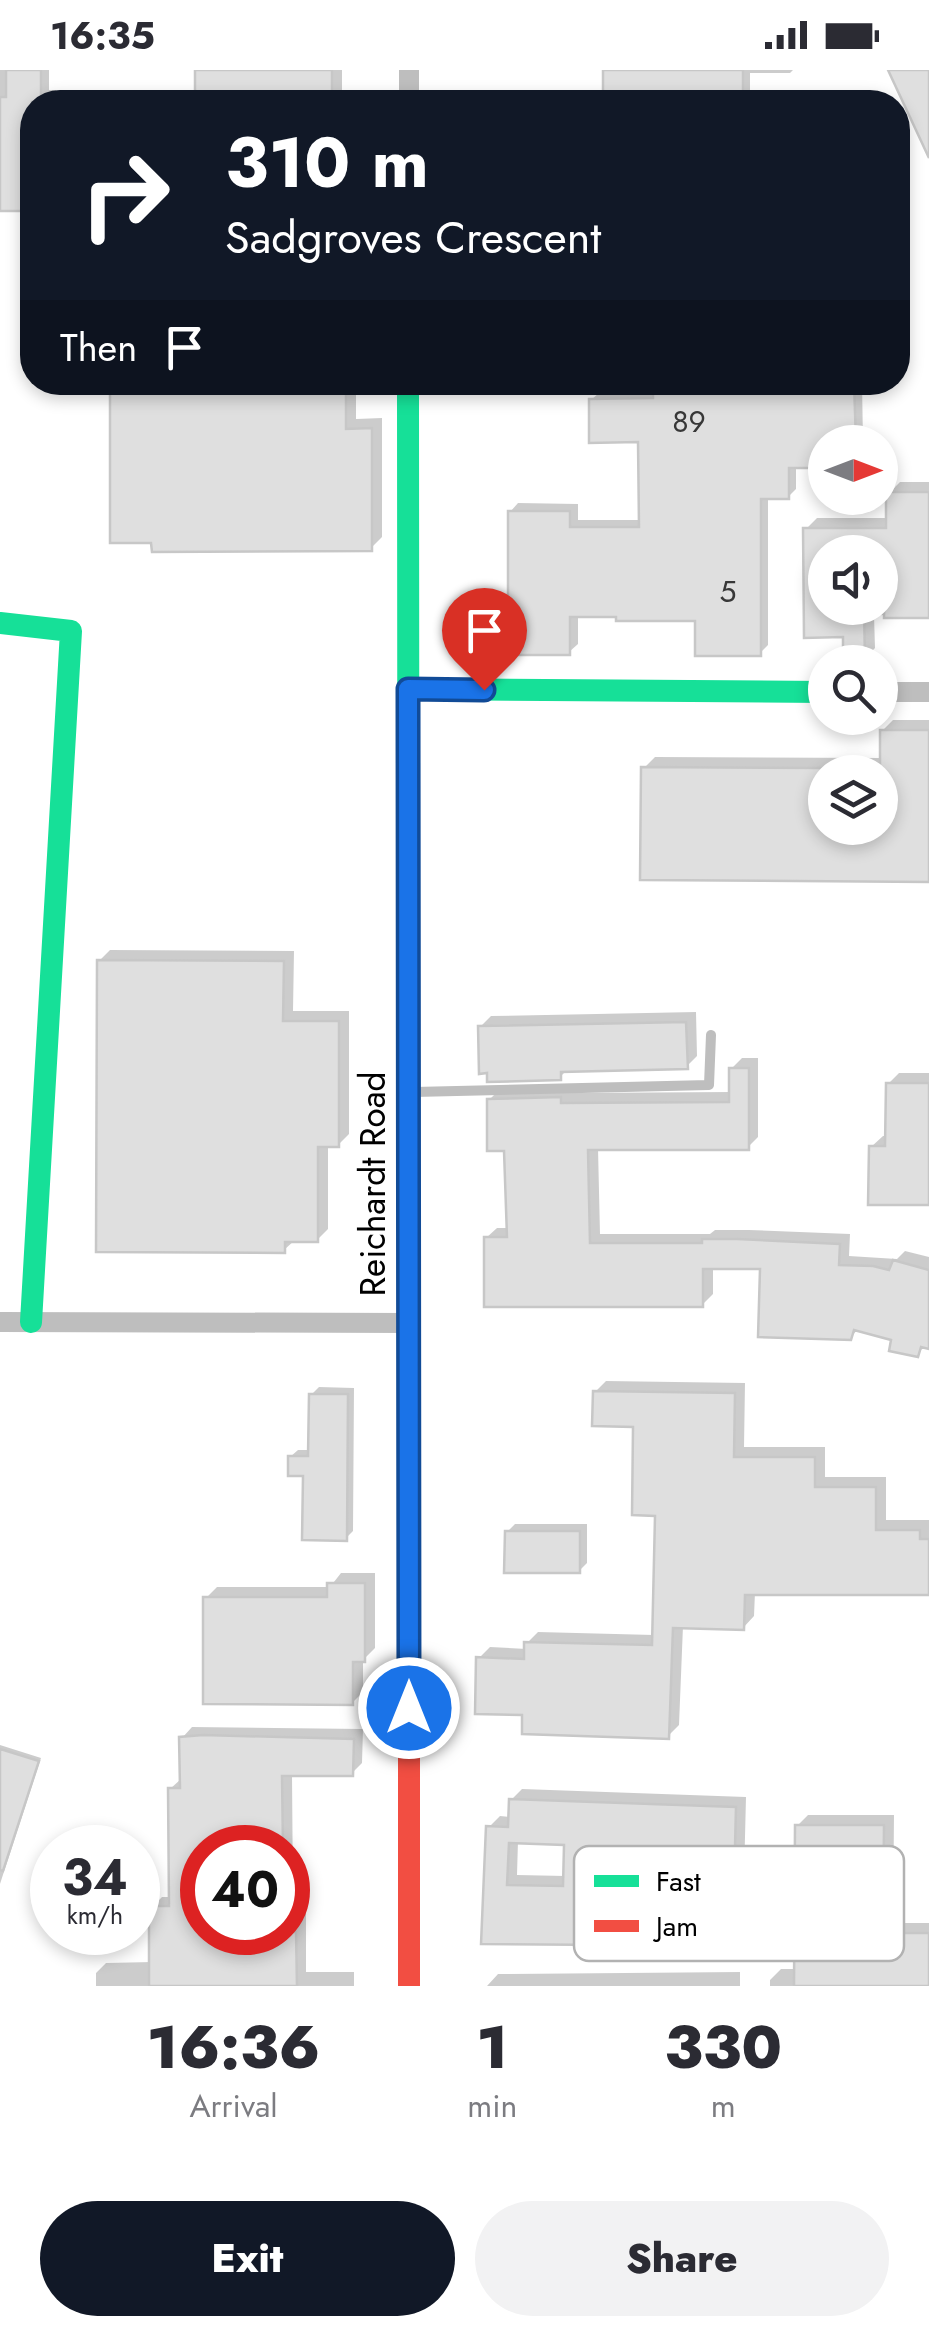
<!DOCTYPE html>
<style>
:root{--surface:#fff;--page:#f2f2f3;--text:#2b2b33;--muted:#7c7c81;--accent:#111827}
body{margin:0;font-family:Jost,sans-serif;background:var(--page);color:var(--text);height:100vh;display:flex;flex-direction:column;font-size:38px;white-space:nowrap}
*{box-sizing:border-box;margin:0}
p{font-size:32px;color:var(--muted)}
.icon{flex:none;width:55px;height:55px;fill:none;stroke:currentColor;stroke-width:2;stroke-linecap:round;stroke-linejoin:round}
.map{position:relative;height:1916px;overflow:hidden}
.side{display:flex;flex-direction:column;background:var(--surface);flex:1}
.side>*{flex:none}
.banner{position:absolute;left:20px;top:20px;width:890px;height:305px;border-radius:40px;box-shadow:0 5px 15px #0003;background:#111827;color:#fff;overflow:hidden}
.needle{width:65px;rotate:90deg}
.fabs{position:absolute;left:808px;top:355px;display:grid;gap:20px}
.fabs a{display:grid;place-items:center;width:90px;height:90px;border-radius:50%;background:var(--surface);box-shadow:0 5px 15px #0003;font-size:50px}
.speed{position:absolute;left:30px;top:1755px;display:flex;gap:20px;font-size:50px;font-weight:700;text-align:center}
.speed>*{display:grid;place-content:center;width:130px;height:130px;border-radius:50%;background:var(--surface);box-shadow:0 5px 15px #0003;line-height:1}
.speed small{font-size:25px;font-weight:400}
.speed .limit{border:15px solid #d22;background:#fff;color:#111}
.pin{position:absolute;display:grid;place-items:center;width:85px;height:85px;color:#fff;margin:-102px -42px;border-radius:50% 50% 50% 0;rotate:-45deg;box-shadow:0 0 10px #0007}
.pin .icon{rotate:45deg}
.me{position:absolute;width:110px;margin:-55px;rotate:0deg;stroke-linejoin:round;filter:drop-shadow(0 0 8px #0008)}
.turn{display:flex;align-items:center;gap:35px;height:210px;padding:0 40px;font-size:45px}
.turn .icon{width:130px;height:130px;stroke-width:2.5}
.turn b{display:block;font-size:70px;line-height:85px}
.then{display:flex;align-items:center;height:95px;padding:0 40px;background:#0003;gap:20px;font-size:38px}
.eta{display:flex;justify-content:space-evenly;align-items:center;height:170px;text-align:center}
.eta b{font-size:60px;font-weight:800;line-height:70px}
.action{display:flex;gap:20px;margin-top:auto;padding:20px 40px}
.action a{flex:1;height:115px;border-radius:60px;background:var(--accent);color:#fff;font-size:40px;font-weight:800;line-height:115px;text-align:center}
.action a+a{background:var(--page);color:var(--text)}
.status{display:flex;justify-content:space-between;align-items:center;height:70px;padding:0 50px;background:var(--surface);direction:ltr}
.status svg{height:28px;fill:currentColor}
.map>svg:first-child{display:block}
.shadow{fill:#0003;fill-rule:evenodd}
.building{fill:#dfdfdf;stroke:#c7c7c7;stroke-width:2.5;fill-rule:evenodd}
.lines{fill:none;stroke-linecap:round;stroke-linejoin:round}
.lane{stroke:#bebebe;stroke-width:10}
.street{stroke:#bebebe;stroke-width:20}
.fast{stroke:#16e098;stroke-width:22}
.jam{stroke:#f24e42;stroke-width:22}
.route-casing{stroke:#114b97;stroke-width:25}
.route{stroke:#1a73e8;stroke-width:18}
.labels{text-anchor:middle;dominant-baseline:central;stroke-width:9;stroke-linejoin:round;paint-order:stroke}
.number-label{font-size:30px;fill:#383838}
.street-label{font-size:35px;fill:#000;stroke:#fff}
.key{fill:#fff;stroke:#b2b2b2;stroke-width:2.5}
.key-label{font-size:28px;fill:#000}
</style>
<div class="status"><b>16:35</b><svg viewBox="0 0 49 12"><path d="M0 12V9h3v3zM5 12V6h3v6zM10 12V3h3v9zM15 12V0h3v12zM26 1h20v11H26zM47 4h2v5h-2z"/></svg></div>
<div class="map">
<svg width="929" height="1916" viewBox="0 0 929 1916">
<rect width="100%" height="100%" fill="#fff"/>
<!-- shadow -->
<path class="shadow" d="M0,0H49V20H56V32H32V139H0Z
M198,0H342V20L331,31Z
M606,0H793L790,3H750V32H606Z
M112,312H356V349L382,348V467L371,478Z
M656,312H862L863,372H825V395L796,396V419L788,427H768V575L760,583L698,548L619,545H578V574L569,582L510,442L518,433L578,434V450H641L640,370L591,330L600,322L656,321Z
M900,412H929V546L874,545L875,578L864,589L845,565L806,566V459L817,448H888L889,423ZM825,482H880V538H825Z
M893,650H929V809L644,698L655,687L882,688V661ZM825,702H880V758H825Z
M110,880L294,881L293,941H349V1064L338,1075H328V1159L317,1170H295L284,1180L99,891Z
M696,942L697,986L686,997L568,999L560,1007L480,957L491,946Z
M742,988H758V1067L748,1077L598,1078L600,1164H710L715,1160H749L850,1164L849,1186L897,1189L905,1181L929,1187V1276H925L917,1284L894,1268L859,1258L850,1268L763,1196H713V1224L702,1235L486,1168L497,1158H509L507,1078L489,1030L500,1019L571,1023L731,1022V999Z
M899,1003H929V1133L871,1077L883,1066H888V1014Z
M606,1311L745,1313L744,1377H825V1407H886V1450H929V1523L755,1522L754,1546L743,1558L683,1556L679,1655L668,1666L524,1643L479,1588L490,1577L527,1579V1573L538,1562L654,1565L657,1443L636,1354L595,1322Z
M319,1317L354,1318L353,1461L346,1468L306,1404L290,1387L298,1380H310L311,1325Z
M515,1454H587V1493L579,1501L507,1462Z
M341,1503H375V1578L363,1590V1622L352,1633L206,1528L217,1517H330Z
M192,1657L363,1659L362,1693L352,1703L292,1704L293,1826H306V1902H354V1916H96V1903L106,1893L152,1892V1837L162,1827H171L170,1719L181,1709L182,1668ZM202,1778H288V1862H202Z
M0,1675L41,1688L0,1814Z
M522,1719L746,1727L744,1807H755V1862L744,1873L484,1871L489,1757L500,1746L511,1747V1730ZM518,1771L567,1773L566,1806L517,1805Z
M808,1745H894L893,1853H929V1916H770V1910L781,1899H797V1756Z
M740,1902V1916H487L498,1904Z"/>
<!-- building -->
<path class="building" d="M6,0H41V32H32V141H0V27H6Z
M195,0H332V32H195Z
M603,0H743V32H603Z
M888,0H929V88Z
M110,312H346V359L372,358V481L152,482L151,473H110Z
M653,312H854L856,372H825V398H789V429H761V586H695V551H616V547H570V585H508V441H570V457H639L638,372L589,373V329L653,328Z
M886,422H929V548H884L885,482H825V538H864L865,592H843V567L804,568L803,458H886Z
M880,660H929V812L640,810L641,697L825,698V758H880Z
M97,890L284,891L283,951H339V1077H318V1172H285V1183L96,1182Z
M686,952L688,999L561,1002V1010L487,1012V1003L479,1004L478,956Z
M729,998H749V1080H588L590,1173H702V1169H737L840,1174L839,1195L873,1196L889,1200L893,1190L929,1200V1279L921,1277L918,1287L889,1281L891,1270L854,1260L851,1270L758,1267L760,1199H703V1237H484V1167H507L504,1081H487V1029L561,1027V1033L729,1032Z
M886,1013H929V1135H868L869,1076H885Z
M593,1321L735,1323L734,1387H815V1417H876V1460H920V1469H929V1525H745L744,1560L673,1558L669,1669L522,1664V1645L475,1644L476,1587L524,1589V1572L652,1575L655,1446L632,1445L633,1357L592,1356Z
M309,1324H348L347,1471L302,1470L303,1406H288V1386H308Z
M505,1461H580V1503H504Z
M327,1513H365V1592H353V1635L203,1634V1527H327Z
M203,1665L354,1669L353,1706H282L283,1778H202V1862H296L297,1916H149V1836H169L168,1718H180L179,1667Z
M0,1679L39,1691L3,1801L0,1800Z
M509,1729L736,1737L734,1817H745V1876L481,1874L486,1756L508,1757ZM509,1773L564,1775L563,1816L507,1815Z
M795,1755H884L883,1863H929V1916H794Z"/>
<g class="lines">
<!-- lane -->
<path class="lane" d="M414,1022L709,1015L711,965"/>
<!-- street -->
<path class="street" d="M409,32V0
M880,622H929
M0,1252L409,1253"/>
<!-- fast -->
<path class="fast" d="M408,312L409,1573
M0,553L71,561L31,1252
M408,619L825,622"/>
<!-- jam -->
<path class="jam" d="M409,1573V1916"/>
</g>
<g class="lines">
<defs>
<path id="route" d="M409,1638L408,619L484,620"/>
</defs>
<!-- route casing -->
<use href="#route" class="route-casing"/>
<!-- route -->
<use href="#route" class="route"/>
</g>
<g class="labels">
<!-- number labels -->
<g class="number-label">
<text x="689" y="351">89</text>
<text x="728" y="521">5</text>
</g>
<!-- street labels -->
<g class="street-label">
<text transform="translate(373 1114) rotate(-90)">Reichardt Road</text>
</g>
</g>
<!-- legend -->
<rect x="574" y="1776" width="330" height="115" rx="15" class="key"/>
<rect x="594" y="1805" width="45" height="12" fill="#16e098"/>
<rect x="594" y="1850" width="45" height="12" fill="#f24e42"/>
<g class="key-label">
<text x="656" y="1821">Fast</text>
<text x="656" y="1866">Jam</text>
</g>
</svg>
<div class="fabs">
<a><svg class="needle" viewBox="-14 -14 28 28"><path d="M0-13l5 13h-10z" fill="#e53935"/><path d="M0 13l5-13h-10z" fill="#7c7c81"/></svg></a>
<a><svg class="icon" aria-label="sound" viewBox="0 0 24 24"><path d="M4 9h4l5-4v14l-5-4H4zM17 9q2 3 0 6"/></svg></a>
<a><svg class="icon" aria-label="search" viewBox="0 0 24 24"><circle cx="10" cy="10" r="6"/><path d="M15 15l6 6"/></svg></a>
<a><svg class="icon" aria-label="layers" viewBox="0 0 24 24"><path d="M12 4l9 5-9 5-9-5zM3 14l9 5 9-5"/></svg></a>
</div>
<div class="speed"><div>34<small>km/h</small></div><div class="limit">40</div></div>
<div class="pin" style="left:484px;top:620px;background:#d93025"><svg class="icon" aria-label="arrive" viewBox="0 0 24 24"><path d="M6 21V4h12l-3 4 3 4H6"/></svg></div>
<svg class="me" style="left:409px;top:1638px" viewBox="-20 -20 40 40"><circle r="17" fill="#1a73e8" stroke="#fff" stroke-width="3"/><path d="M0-11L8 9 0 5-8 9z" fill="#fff"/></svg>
<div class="banner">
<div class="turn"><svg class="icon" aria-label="right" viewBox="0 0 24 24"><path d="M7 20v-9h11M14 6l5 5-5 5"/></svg><div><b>310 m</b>Sadgroves Crescent</div></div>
<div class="then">Then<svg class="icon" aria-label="arrive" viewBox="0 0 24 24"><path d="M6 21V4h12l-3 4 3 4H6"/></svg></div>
</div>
</div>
<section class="side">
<div class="eta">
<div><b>16:36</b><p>Arrival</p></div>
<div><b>1</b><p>min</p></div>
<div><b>330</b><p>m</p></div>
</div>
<div class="action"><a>Exit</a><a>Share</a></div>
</section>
